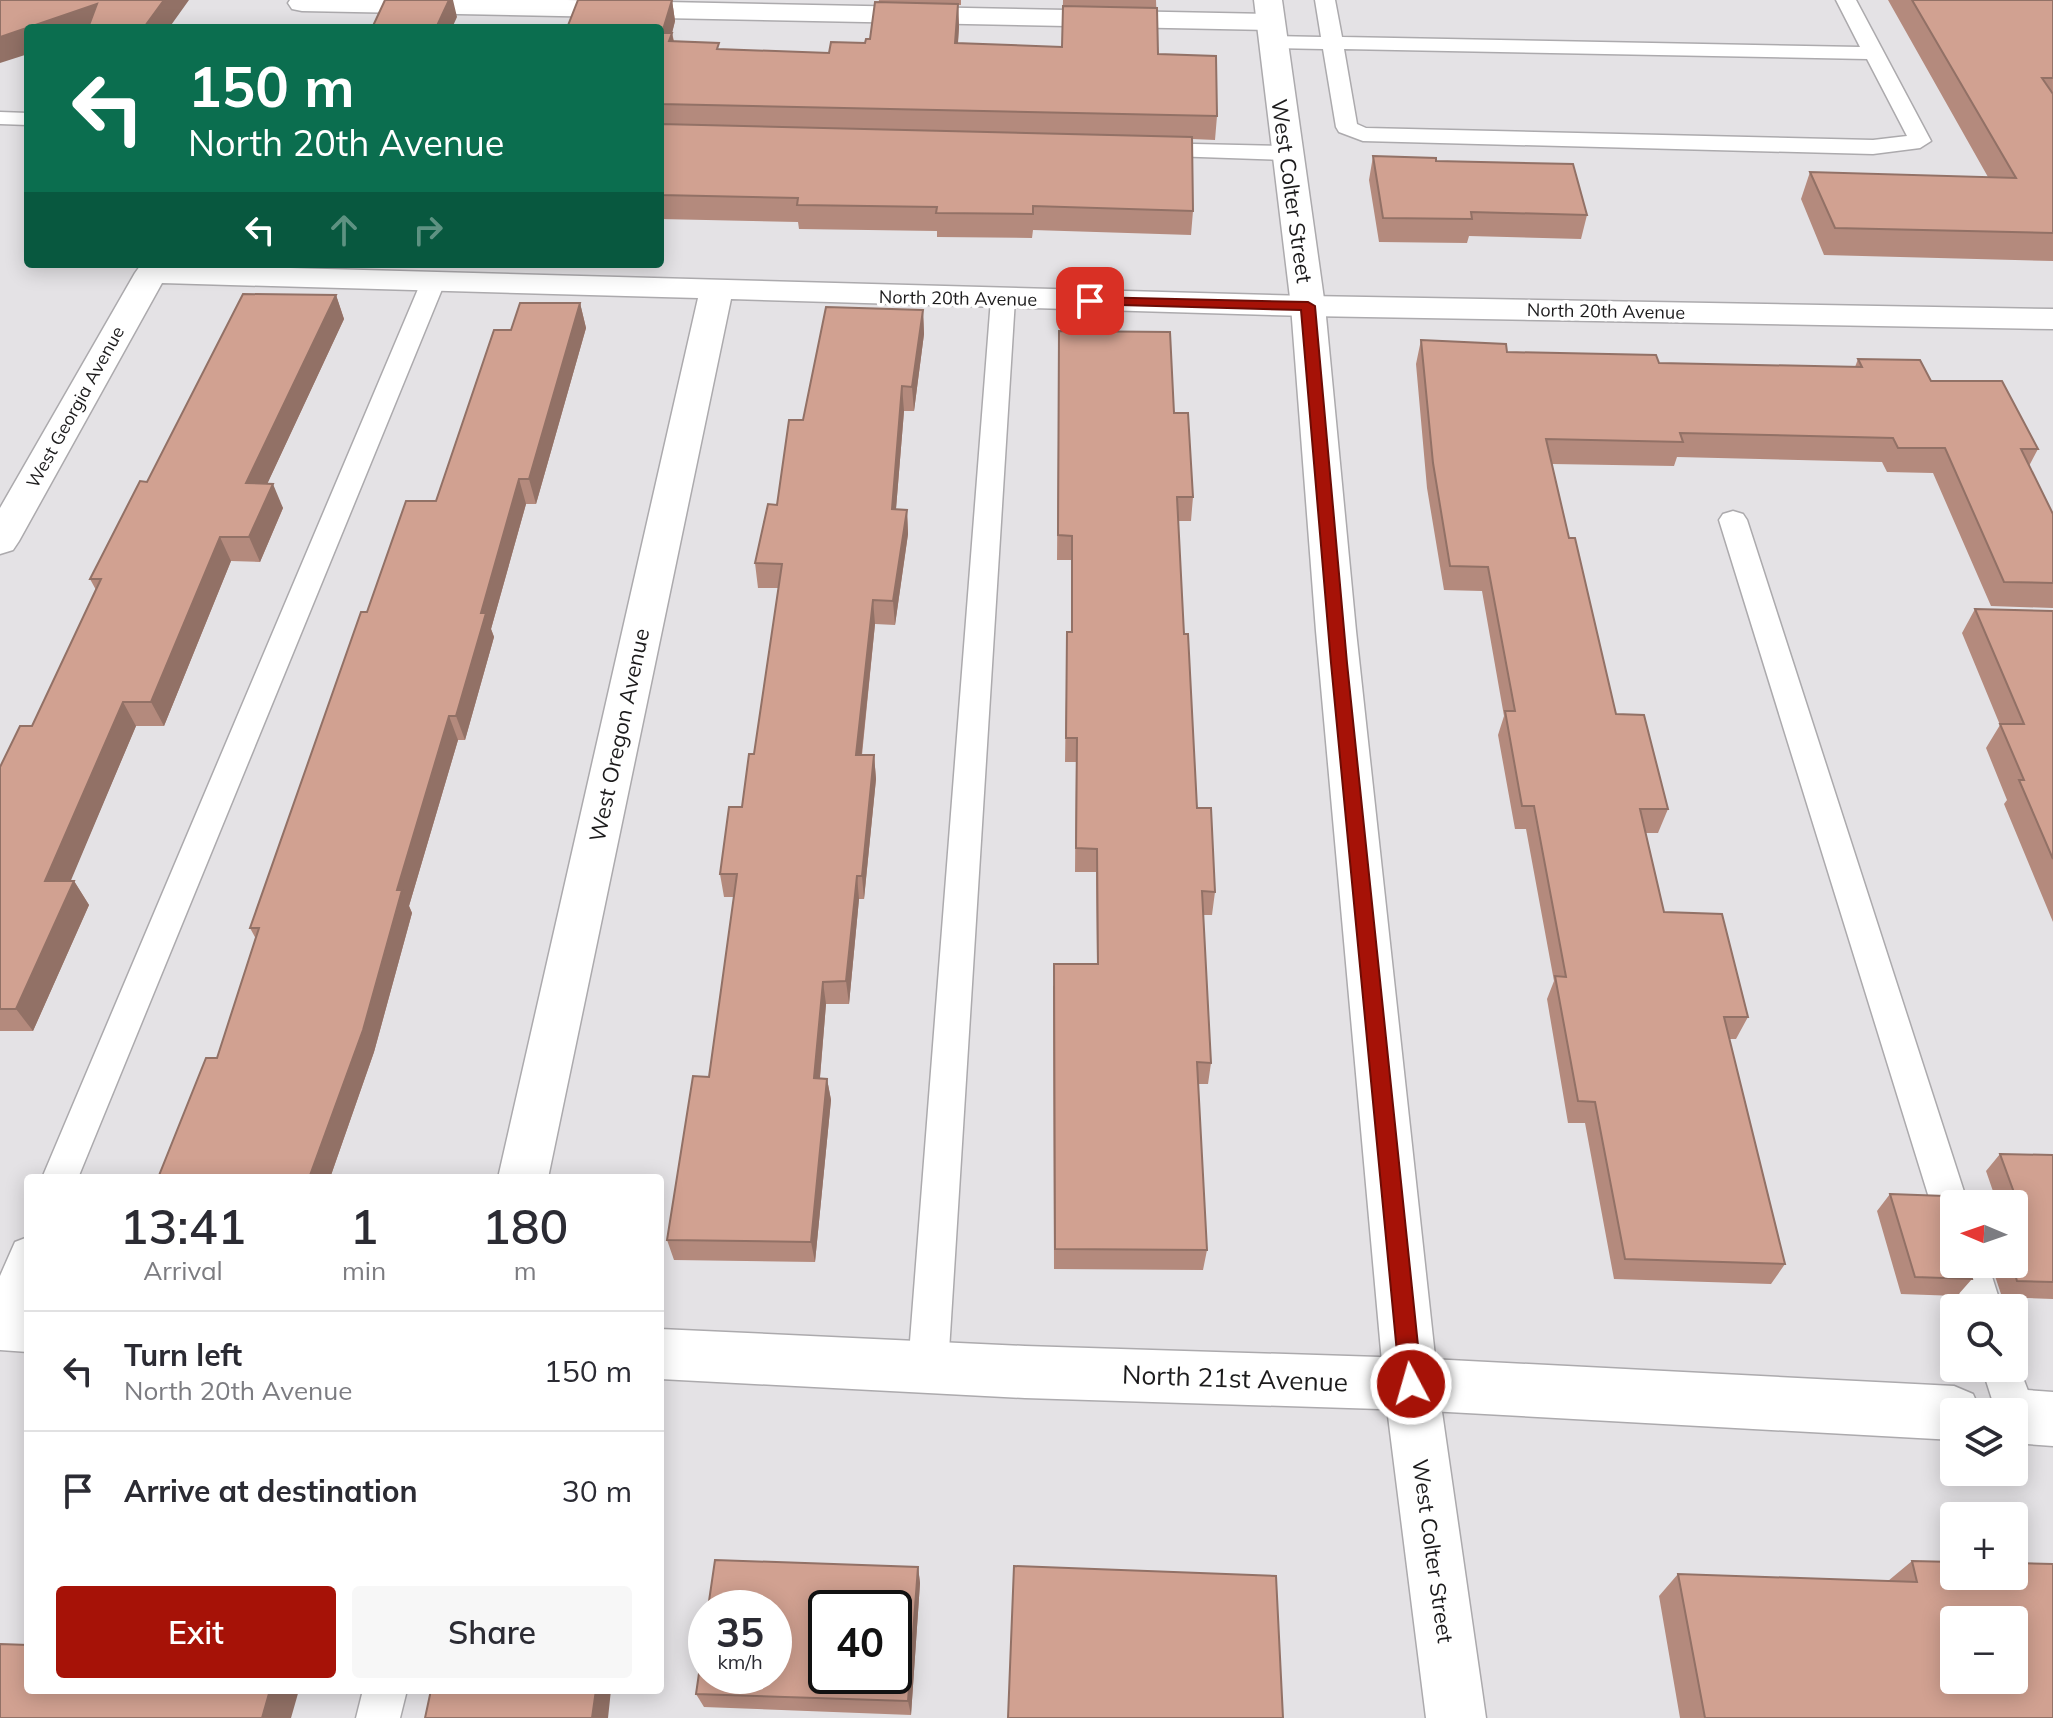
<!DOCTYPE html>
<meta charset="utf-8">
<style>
:root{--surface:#fff;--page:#f7f7f7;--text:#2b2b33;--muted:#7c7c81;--line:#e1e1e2;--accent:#a61207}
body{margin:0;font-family:Mulish,sans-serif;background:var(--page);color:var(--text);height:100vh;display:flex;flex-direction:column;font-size:30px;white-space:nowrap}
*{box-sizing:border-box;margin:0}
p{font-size:26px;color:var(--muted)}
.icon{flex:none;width:44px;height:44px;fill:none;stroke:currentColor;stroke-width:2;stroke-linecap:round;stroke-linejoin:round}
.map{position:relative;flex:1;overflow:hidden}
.side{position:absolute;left:24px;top:1174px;width:640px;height:520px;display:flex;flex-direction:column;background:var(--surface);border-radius:8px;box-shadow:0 4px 20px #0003}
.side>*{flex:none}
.banner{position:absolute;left:24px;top:24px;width:640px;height:244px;border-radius:8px;box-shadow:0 4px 20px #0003;background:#0b6e4f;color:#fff;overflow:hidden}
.needle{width:52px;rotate:272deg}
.controls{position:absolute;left:1940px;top:1190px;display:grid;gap:16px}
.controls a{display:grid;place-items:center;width:88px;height:88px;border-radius:8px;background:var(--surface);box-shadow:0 4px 20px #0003;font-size:40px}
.speed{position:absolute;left:688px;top:1590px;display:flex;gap:16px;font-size:40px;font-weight:700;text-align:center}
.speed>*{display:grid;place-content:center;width:104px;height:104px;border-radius:50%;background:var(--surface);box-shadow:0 4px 20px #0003;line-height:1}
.speed small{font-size:20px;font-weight:400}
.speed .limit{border:4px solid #111;border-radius:12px;background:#fff;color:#111}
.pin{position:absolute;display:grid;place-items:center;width:68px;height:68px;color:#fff;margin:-34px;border-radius:16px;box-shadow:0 4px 12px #0006}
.me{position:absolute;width:88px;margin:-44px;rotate:354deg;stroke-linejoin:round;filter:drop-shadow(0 0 6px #0008)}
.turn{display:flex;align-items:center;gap:28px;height:168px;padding:0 32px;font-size:36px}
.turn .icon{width:104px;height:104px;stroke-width:2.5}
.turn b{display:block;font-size:56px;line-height:68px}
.lanes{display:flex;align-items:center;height:76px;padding:0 32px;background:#0003;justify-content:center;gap:40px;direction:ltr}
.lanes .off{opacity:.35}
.eta{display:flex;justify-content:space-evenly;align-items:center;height:136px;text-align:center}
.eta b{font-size:48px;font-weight:600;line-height:56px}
.action{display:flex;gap:16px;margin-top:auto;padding:16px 32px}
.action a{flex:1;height:92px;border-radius:8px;background:var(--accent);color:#fff;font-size:32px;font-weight:600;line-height:92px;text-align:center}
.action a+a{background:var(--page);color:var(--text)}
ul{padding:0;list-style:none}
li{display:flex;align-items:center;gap:24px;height:120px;padding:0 32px;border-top:2px solid var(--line)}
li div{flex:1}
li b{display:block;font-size:30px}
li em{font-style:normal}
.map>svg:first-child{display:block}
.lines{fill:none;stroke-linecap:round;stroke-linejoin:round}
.lane-casing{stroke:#acaaad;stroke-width:3}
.street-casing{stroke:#acaaad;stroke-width:3}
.secondary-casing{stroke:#acaaad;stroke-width:3}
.lane{fill:#fff;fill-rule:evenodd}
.street{fill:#fff;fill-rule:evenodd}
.secondary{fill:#fff;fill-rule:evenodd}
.wall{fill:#b48a7d}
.shaded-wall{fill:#927166}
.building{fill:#d1a191;stroke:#927166;stroke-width:2;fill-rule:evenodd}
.route{fill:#a61207;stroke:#6c0c05;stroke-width:2}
.labels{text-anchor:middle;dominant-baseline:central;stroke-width:7;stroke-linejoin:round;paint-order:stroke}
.far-street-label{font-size:18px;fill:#1c1b1c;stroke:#fff}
.street-label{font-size:22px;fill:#1c1b1c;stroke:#fff}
.near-street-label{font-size:26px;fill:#1c1b1c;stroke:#fff}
</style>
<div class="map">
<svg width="2053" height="1718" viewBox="0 0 2053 1718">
<rect width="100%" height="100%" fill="#e4e2e5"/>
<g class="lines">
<defs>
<path id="lane" d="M1315,0H1335L1342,37L1860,47L1836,0H1856L1931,141L1920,148L1873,154L1363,141L1339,132L1336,127L1323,49L1272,48L1262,42L1272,36L1321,37ZM1344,49L1867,59L1907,136L1873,140L1366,128L1357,124Z
M0,112L28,113V125L0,124Z
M1150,143L1287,146L1298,153L1287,160L1142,155L1139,150Z
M433,275L441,277L445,282L78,1178H42L421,282L425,277Z
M1003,292L1011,294L1015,299L948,1367L942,1380L928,1386L914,1380L908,1367L991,299L995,294Z
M1733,511L1743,514L1747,520L1968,1204H1954V1234L1941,1229L1935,1217L1719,520L1723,514Z
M28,1237V1300L14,1334L0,1339V1276L15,1242Z
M1954,1255V1264H1988L2002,1308H1964L1950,1264Z
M2014,1354L2038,1417L2032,1431L2018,1436L2014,1435V1412H1996L1982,1368H2014Z
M363,1690H407L400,1718H356Z"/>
<path id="street" d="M290,0H567L1270,14L1280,16L1284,22L1280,28L1270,30L302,11L292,9L288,3Z
M148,264L1308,296L2053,309V329L1308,316L731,299L548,1178H498L698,298L162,283L19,541L13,550L0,554V508L135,273L140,266Z
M0,1300L28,1302V1352L0,1350Z
M660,1329L1025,1346L1411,1358L1954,1386L1973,1394L1981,1412H1954V1440L1411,1410L1025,1398L660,1379Z
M2014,1389L2053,1392V1446L2014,1443V1412H1988L1995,1397Z"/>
<path id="secondary" d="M1254,0H1282L1325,306L1356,631L1438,1384L1486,1718H1426L1384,1384L1316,631L1291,306Z"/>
</defs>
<!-- lane casing -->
<use href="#lane" class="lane-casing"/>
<!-- street casing -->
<use href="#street" class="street-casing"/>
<!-- secondary casing -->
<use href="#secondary" class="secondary-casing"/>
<!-- lane -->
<use href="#lane" class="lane"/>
<!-- street -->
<use href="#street" class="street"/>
<!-- secondary -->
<use href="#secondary" class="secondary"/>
</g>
<!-- wall -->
<path class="wall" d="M672,0L675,21L672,33L674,41L720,50L829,53L865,43L870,39L879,0H961V5H958L959,27L958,44L1062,47L1063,0H1156L1158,54L1217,116L1215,140L1192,139L1193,211L1191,235L1033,230L1032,238L937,237V231L799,229L798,222L660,219V28Z
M1888,0H2053V261L1824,255L1801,199L1810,172L1988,177Z
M1373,156L1436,161L1587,215L1581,239L1469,236L1467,243L1379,242L1369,180Z
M336,295L344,319L267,484L283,508L260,562L231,561L164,726H136L70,881H74L89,905L33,1031H0V767L32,726L96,590L90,579L147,482Z
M580,303L586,328L536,504H526L491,629L494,637L465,740H458L409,906L412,913L374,1052L330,1178H158L217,1058L256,939L250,928L367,612L436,501L511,330Z
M923,310L924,334L914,411H904L896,509L907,510L908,534L895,625L875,624L862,755H874L876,779L864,899H859L849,1004H826L820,1078L827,1079L831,1100L815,1262L674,1260L667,1240L709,1077L734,897H724L720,874L742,807L754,754L779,588H758L755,563L777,505L803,420Z
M1059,331L1174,413L1193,497L1191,521H1178L1184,634L1197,808L1215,892L1212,915H1203L1211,1063L1208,1084H1198L1207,1250L1203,1270L1054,1269L1053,986L1097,964L1096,872H1075L1076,762H1065L1067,632H1071V560H1057Z
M1421,340L1507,352L1659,363L1855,367L1858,359L1931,381L2038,449L2029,466L2053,514V608L1991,606L1933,473L1887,472L1882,462L1677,457L1674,466L1552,464L1569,538L1616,714L1668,809L1658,833H1645L1664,912L1748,1017L1736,1039H1729L1785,1264L1771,1284L1614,1279L1585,1123H1568L1547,999L1554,981L1526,829H1515L1498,735L1504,716L1482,591L1444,590L1427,488L1416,364Z
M1975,609L2053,611V922L2004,804L2007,800L1986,748L2000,725L1962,633Z
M2000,1154L2053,1155V1299L2002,1297L1991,1264H2014V1204H1965L1971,1197H1995L1986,1171Z
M1890,1194L1954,1264L1972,1279L1957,1296L1901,1294L1877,1211Z
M1912,1561L2053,1718H1680L1659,1596L1678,1574L1888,1581Z
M918,1567L920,1583L911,1715L704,1707L696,1694Z"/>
<!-- shaded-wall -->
<path class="shaded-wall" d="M164,0H189L169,28H146L145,26Z
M449,0H453L457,17L452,28H436Z
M672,0L675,21L672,33L676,56L662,33Z
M97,4L104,28H28V54L0,63V37Z
M958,4L959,27L956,67L955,43Z
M336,295L344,319L256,508L246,483Z
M580,303L586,328L536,504L529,479Z
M923,310L924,334L914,411L912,387Z
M902,386L904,411L894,533L892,509Z
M519,479L526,504L491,629L494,637L465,740L456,716L481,613Z
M273,484L283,508L260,562L249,537Z
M907,510L908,534L895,625L893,601Z
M220,537L231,561L164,726L151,702Z
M873,600L875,624L859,779L856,755Z
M123,702L136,726L61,904L45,881Z
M449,716L458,740L409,906L412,913L374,1052L330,1178H309Z
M874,755L876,779L864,899L862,876Z
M857,876L859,899L849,1004L846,981Z
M74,881L89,905L33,1031L16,1009Z
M823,982L826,1004L818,1100L814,1078Z
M827,1079L831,1100L815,1262L811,1242Z
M918,1567L920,1583L911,1715L908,1701Z
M270,1690H299L291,1718H262Z
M596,1690H611L608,1718H592Z"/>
<!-- building -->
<path class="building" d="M0,0H164L145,26L120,28H88L97,4L0,37Z
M385,0H449L436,28H372Z
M578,0H672L662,33H672L669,41L719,43L717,49L829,53L831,42L865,43L866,39H870L875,2L958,4L955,43L1062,47L1063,6L1157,8L1158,54L1216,56L1217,116L660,104V28H567Z
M1912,0H2053V78H2042L2053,94V233L1835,228L1810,172L2016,178Z
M660,124L1192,137L1193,211L1033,206V214L936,213L937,207L797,205L798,198L660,195Z
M1373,156L1436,158V161L1573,164L1587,215L1471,212L1472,219L1383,218Z
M243,294L336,295L246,483L273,484L249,537H220L151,702H123L45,881H74L16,1009H0V767L20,726H32L101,579H90L140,481L147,482Z
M520,303H580L529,479H519L481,613H486L456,716H449L397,890H402L363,1030L309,1178H158L206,1058H217L259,928H250L361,612H367L406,501H436L494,330H511Z
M826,307L923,310L912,387L902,386L892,509L907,510L893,601L873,600L856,755H874L862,876H857L846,981L823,982L814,1078L827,1079L811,1242L667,1240L693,1076L709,1077L737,874H720L729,807H742L749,754H754L782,564L755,563L768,504L777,505L789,420H803Z
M1059,331L1170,332L1174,413H1188L1193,497H1177L1184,634H1188L1197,808H1211L1215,892L1202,891L1211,1063L1197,1062L1207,1250L1055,1249L1054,964H1098L1097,849L1076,848L1077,738H1066L1067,632H1072V536L1058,535Z
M1421,340L1506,344L1507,352L1656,355L1659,363L1862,367L1858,359L1920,360L1931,381H2002L2038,449H2021L2053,514V583L2004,582L1945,448H1898L1893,438L1680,433L1683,442L1546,439L1569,538H1575L1616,714L1644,715L1668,809H1640L1664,912L1722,914L1748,1017H1724L1785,1264L1625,1259L1595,1102L1578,1101L1555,976L1566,977L1534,806H1522L1505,711H1515L1488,567L1450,566L1433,463Z
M1975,609L2053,611V859L2019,780H2024L2000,724H2024Z
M2000,1154L2053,1155V1282L2017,1281L2012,1264H2014V1204H1971V1197L2016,1198Z
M1890,1194L1945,1196L1953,1213L1954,1214V1264H1967L1972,1279L1915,1277Z
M715,1560L918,1567L908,1701L696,1694L706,1625V1676H774V1608H708ZM826,1608H894V1676H826Z
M1912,1561L1954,1562V1576H2014V1563L2053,1564V1718H1705L1678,1574L1917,1582ZM1954,1620H2014V1680H1954Z
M1014,1566L1276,1576L1283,1718H1008Z
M0,1644L28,1645V1690H270L262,1718H0Z
M431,1690H596L592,1718H425Z"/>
<!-- route -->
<path class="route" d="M1090,297L1308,302L1315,306L1347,663L1422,1384L1419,1391L1411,1394L1403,1391L1400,1384L1331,663L1301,310L1085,304L1083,301Z"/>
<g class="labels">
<!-- far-street labels -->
<g class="far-street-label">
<text transform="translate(958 298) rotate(1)">North 20th Avenue</text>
<text transform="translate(1606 311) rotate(1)">North 20th Avenue</text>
<text transform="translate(75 407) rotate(-61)">West Georgia Avenue</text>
</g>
<!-- street labels -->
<g class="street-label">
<text transform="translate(1292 191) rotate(82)">West Colter Street</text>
<text transform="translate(619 735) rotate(-78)">West Oregon Avenue</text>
<text transform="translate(1433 1551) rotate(82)">West Colter Street</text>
</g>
<!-- near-street labels -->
<g class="near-street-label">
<text transform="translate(1235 1378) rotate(2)">North 21st Avenue</text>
</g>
</g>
</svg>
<div class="controls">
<a><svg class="needle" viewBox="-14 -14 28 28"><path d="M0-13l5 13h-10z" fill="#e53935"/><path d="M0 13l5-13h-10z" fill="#7c7c81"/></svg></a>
<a><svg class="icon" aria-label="search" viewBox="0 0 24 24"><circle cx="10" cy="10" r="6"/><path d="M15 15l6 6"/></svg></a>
<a><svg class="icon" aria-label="layers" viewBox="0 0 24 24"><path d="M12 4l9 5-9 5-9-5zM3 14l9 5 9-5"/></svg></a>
<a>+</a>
<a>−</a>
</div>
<div class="speed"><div>35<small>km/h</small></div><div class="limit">40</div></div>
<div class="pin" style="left:1090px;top:301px;background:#d93025"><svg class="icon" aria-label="arrive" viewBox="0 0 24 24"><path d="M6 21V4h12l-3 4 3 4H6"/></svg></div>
<svg class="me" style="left:1411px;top:1384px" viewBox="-20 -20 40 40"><circle r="17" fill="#a61207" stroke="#fff" stroke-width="3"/><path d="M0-11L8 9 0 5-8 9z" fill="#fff"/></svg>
<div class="banner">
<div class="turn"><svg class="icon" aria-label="left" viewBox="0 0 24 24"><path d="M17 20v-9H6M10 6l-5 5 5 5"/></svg><div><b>150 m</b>North 20th Avenue</div></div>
<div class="lanes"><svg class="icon" aria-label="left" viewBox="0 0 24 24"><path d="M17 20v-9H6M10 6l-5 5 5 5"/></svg><svg class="icon off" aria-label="ahead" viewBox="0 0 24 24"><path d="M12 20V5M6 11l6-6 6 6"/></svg><svg class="icon off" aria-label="right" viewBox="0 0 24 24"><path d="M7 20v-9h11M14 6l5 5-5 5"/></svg></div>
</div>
<section class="side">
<div class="eta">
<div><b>13:41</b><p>Arrival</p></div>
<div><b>1</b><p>min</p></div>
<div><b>180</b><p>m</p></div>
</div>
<ul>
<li><svg class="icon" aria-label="left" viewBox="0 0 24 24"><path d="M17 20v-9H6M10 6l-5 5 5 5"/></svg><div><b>Turn left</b><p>North 20th Avenue</p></div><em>150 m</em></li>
<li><svg class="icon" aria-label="arrive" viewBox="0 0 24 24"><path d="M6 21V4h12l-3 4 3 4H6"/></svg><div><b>Arrive at destination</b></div><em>30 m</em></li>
</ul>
<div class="action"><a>Exit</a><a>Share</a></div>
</section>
</div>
